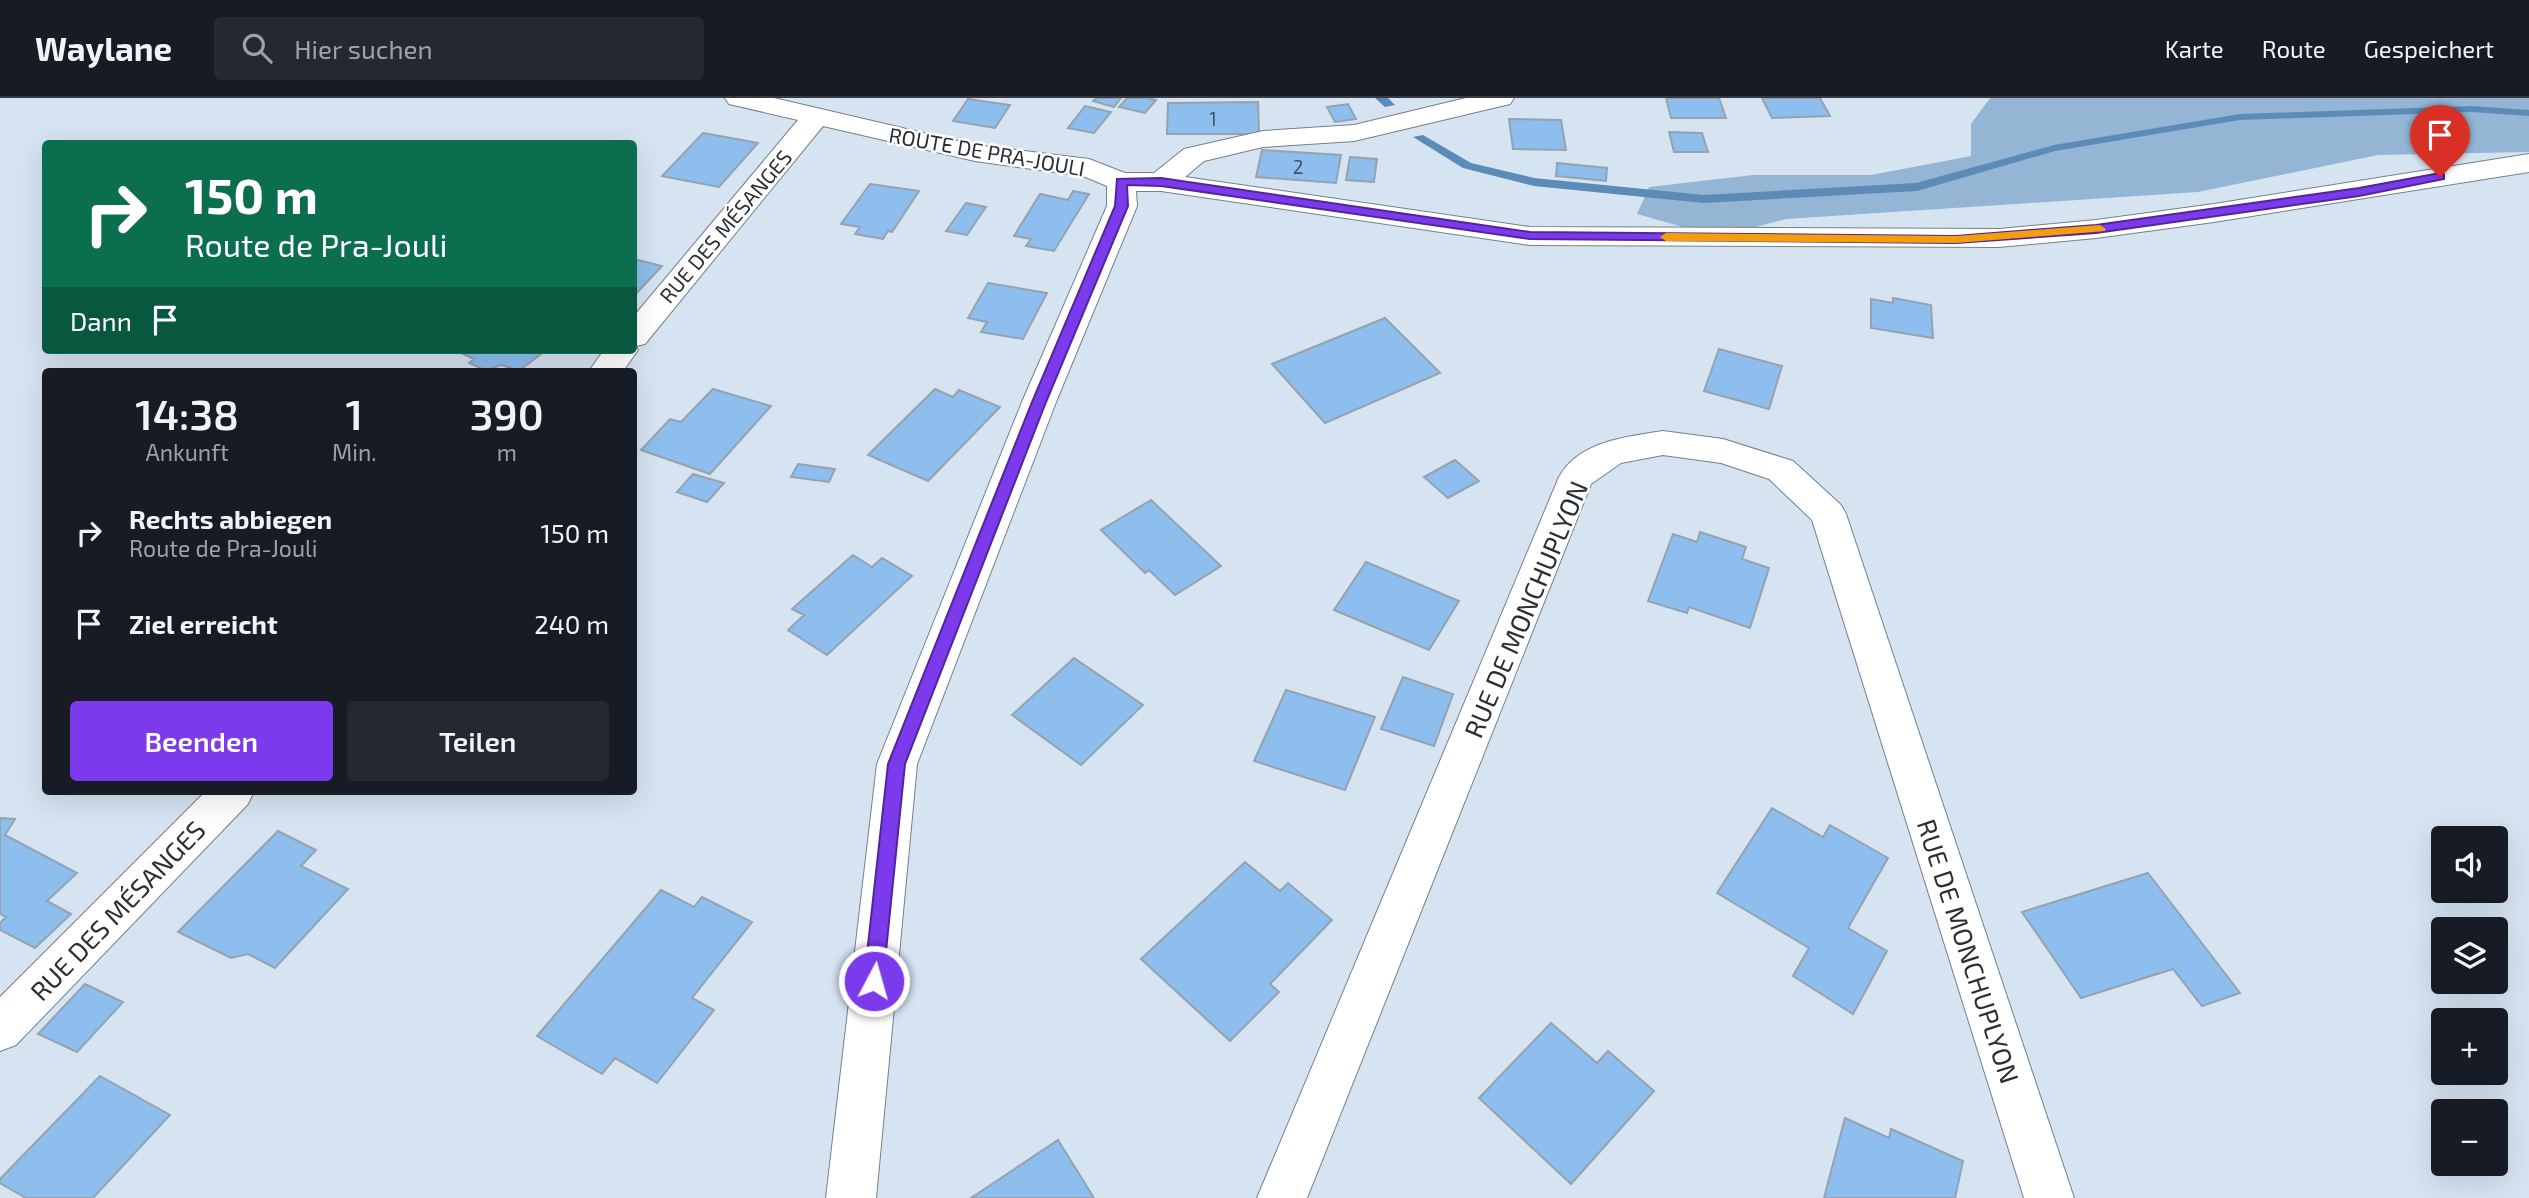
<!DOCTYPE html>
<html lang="de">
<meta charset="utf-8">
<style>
:root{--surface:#171b24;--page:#242831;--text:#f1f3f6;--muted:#9ea1a6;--line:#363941;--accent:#7c3aed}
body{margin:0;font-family:"Exo 2",sans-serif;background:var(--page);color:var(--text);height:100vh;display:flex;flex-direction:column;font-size:26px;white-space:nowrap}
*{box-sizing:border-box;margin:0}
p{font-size:23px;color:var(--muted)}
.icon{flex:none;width:38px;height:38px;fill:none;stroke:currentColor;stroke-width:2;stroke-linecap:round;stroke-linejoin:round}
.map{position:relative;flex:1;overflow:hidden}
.details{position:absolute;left:42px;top:270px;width:595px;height:427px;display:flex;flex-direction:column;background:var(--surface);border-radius:7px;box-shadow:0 7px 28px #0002}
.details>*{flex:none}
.top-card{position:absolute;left:42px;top:42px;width:595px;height:214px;border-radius:7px;box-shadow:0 7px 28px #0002;background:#0b6e4f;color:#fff;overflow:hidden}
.buttons{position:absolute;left:2431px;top:728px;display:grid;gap:14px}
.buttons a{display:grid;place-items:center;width:77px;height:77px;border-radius:7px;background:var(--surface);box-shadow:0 7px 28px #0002;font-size:35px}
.pin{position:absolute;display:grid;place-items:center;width:60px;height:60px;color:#fff;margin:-72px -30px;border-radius:50% 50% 50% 0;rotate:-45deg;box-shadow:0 0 7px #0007}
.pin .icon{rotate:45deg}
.me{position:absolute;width:77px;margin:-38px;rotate:6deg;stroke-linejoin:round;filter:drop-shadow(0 0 5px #0008)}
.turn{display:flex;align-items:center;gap:24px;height:147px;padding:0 28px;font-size:32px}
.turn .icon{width:91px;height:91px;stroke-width:2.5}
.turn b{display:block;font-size:49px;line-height:60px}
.then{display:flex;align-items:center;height:66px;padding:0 28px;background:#0003;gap:14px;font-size:26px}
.eta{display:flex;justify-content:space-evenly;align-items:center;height:119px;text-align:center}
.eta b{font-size:42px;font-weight:600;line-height:49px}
.action{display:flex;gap:14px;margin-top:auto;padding:14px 28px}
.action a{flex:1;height:80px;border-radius:7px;background:var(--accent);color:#fff;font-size:28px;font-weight:600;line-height:80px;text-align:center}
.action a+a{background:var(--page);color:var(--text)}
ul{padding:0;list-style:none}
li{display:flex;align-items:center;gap:21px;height:91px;padding:0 28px}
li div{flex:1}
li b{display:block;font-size:26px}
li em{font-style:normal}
header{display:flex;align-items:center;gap:42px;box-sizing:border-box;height:98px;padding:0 35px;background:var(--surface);border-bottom:2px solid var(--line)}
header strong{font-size:33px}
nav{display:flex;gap:38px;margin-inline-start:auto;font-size:24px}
.search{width:490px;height:63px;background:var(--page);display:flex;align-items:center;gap:18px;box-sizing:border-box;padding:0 24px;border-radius:7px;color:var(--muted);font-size:26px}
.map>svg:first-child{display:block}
.green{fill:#95b5d5}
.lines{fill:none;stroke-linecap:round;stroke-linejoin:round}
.stream{fill:#5d8bb8;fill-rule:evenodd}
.building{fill:#8dbeed;stroke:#95a2af;stroke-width:2}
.street-casing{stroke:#73808c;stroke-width:2}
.street{fill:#fff;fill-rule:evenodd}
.route{fill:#7c3aed;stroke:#51269a;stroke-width:2}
.slow{fill:#f59e0b}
.labels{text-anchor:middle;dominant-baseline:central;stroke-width:5;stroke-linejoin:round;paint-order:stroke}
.far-number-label{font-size:19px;fill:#435362}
.far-street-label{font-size:21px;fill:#2a2f34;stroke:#fff}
.street-label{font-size:26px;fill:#2a2f34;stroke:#fff}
</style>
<header>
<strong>Waylane</strong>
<div class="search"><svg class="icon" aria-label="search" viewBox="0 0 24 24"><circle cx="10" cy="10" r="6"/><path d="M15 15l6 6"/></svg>Hier suchen</div>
<nav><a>Karte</a><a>Route</a><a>Gespeichert</a></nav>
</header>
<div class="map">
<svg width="2529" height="1100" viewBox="0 0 2529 1100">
<rect width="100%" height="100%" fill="#d6e4f2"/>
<!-- green -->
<path class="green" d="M1990,0H2529V54L2378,57L2198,94L1786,121L1718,139L1637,116L1649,89L1753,77H1871L1971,58V26Z"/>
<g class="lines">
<!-- stream -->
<path class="stream" d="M1375,0H1388L1395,7L1385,9Z
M2472,8L2529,12V18L2472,14L2240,22L2055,53L1917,93L1704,105L1534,88L1463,70L1413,39L1423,37L1471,65L1534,80L1704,97L1916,85L2054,47L2240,16Z"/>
</g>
<!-- building -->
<path class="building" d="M1096,0H1121L1114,9L1093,3Z
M1127,0H1147L1156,2L1145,15L1119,9Z
M1666,0H1719L1726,20H1671Z
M1762,0H1820L1830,18L1772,20Z
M968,1L1010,7L995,30L953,23Z
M1258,4L1259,36H1167L1168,5Z
M1348,6L1356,21L1335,24L1327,9Z
M1085,8L1111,14L1094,35L1068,30Z
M1509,21L1561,22L1566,52L1513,51Z
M1669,34L1702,35L1708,54H1674Z
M703,35L758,45L719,89L662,78Z
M1262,52L1341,57L1336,85L1256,79Z
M1350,59L1377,61L1374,84L1346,82Z
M1557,65L1607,70L1606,83L1556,78Z
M870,86L919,93L892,134L888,133L883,141L855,136L860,129L841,126Z
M1073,93L1089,96L1054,153L1026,148L1031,141L1014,138L1040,96L1068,102Z
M966,105L986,109L967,137L946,133Z
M634,161L662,168L634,198Z
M988,185L1047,195L1023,241L981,234L987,224L968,220Z
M1893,200L1931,207L1933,240L1871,230V201L1893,205Z
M1385,220L1440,275L1325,325L1272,266Z
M1719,251L1782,268L1769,311L1704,293Z
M455,252H546L519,273L502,267L485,272L469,265L474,261Z
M713,291L771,308L710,376L641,352L670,321L681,324Z
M935,291L953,299L959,292L1000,309L928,383L868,357Z
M1455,362L1479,383L1448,400L1424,379Z
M798,366L835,371L829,384L791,379Z
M693,376L724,385L707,404L677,394Z
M1151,402L1221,468L1175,497L1149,472L1145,475L1101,432Z
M1700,434L1746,449L1742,461L1769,470L1750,530L1689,509L1687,515L1648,503L1673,436L1697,444Z
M853,457L872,469L882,460L912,478L827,557L788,532L804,517L792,511Z
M1366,464L1459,503L1429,552L1334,512Z
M1074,560L1143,607L1081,667L1012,617Z
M1403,579L1453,596L1434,648L1381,631Z
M1286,592L1375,619L1345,692L1254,663Z
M1772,710L1823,739L1830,727L1888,760L1848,830L1887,853L1853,916L1793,878L1809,850L1717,795Z
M0,720L15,721L5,737L77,775L47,803L71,816L35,850L0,832V825L6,819L0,816Z
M278,733L316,752L301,768L348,791L275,870L248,856L231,860L178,834Z
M1245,764L1280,793L1288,785L1332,822L1270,886L1279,894L1230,943L1141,861Z
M2148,775L2240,895L2202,908L2173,871L2081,900L2022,814Z
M661,792L694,809L702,799L752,824L692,900L714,912L657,985L615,960L602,976L537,938Z
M85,886L123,904L77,954L38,936Z
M1551,925L1597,965L1608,953L1654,993L1571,1086L1479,1000Z
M100,978L170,1017L93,1100H26L0,1085V1081Z
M1845,1020L1889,1040L1891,1031L1963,1063L1955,1100H1824Z
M1058,1042L1094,1100H971Z"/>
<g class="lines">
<defs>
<path id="street" d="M725,0H774L975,47L1089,61L1125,75H1154L1184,51L1263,33L1354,27L1466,0H1514L1510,6L1354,43L1263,49L1204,63L1185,79L1530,129L1999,131L2096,122L2214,106L2529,56V74L2214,124L2096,140L1999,149L1530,147L1161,93H1136L1137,108L1056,304L917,666L876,1100H826L877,666L1022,304L1107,108V88L1083,78L975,63L823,28L645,246L636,248L638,252L623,273H589L604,252H634V218L798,22L729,6Z
M1663,333L1723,341L1793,363L1841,407L1846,416L2074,1100H2024L1812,422L1769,381L1721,365L1663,357L1621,365L1591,386L1307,1100H1257L1559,379C1579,343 1626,339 1663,333Z
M206,693H254L248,706L16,947L0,953V899Z"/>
</defs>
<!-- street casing -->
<use href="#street" class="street-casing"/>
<!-- street -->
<use href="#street" class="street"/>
</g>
<!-- route -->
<path class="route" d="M2440,75L2444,76V81L2359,98L2096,135L1956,145L1530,141L1161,88L1127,87L1128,108L1046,304L905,666L883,883L880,889L874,892L867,889L864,883L888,666L1032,304L1115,108L1117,81L1161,80L1530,134L1956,138L2096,127L2359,90Z"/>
<!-- slow -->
<path class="slow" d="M2100,127L2106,131L2105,133L1956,145L1666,143L1660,139L1666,135L1956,138Z"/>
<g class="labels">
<!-- far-number labels -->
<g class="far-number-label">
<text x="1213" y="20">1</text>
<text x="1298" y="68">2</text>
</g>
<!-- far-street labels -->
<g class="far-street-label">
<text transform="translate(987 53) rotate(10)">ROUTE DE PRA-JOULI</text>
<text transform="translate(725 128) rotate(-50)">RUE DES MÉSANGES</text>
</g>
<!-- street labels -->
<g class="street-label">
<text transform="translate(1525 511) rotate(-67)">RUE DE MONCHUPLYON</text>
<text transform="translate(117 812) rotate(-46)">RUE DES MÉSANGES</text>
<text transform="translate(1969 853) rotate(72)">RUE DE MONCHUPLYON</text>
</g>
</g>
</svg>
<div class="buttons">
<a><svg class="icon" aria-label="sound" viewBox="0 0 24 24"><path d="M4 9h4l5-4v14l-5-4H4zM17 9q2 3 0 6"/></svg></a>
<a><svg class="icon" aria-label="layers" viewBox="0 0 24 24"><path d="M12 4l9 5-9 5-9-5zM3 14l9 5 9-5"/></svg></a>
<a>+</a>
<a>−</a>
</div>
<div class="pin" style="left:2440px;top:79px;background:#d93025"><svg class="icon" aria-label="arrive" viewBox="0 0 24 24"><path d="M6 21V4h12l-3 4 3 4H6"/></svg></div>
<svg class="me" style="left:874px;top:883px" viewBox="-20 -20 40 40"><circle r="17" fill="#7c3aed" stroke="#fff" stroke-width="3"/><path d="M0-11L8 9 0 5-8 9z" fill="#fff"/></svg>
<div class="top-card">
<div class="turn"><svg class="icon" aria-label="right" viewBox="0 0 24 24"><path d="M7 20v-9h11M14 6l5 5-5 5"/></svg><div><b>150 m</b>Route de Pra-Jouli</div></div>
<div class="then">Dann<svg class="icon" aria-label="arrive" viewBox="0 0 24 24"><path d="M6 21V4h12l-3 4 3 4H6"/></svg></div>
</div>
<section class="details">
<div class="eta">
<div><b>14:38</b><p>Ankunft</p></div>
<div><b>1</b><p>Min.</p></div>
<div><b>390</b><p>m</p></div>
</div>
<ul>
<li><svg class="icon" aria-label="right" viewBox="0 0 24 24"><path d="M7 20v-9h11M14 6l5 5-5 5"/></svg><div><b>Rechts abbiegen</b><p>Route de Pra-Jouli</p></div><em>150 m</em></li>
<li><svg class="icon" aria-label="arrive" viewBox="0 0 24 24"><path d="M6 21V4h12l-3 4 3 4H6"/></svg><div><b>Ziel erreicht</b></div><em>240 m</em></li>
</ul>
<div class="action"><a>Beenden</a><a>Teilen</a></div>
</section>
</div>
